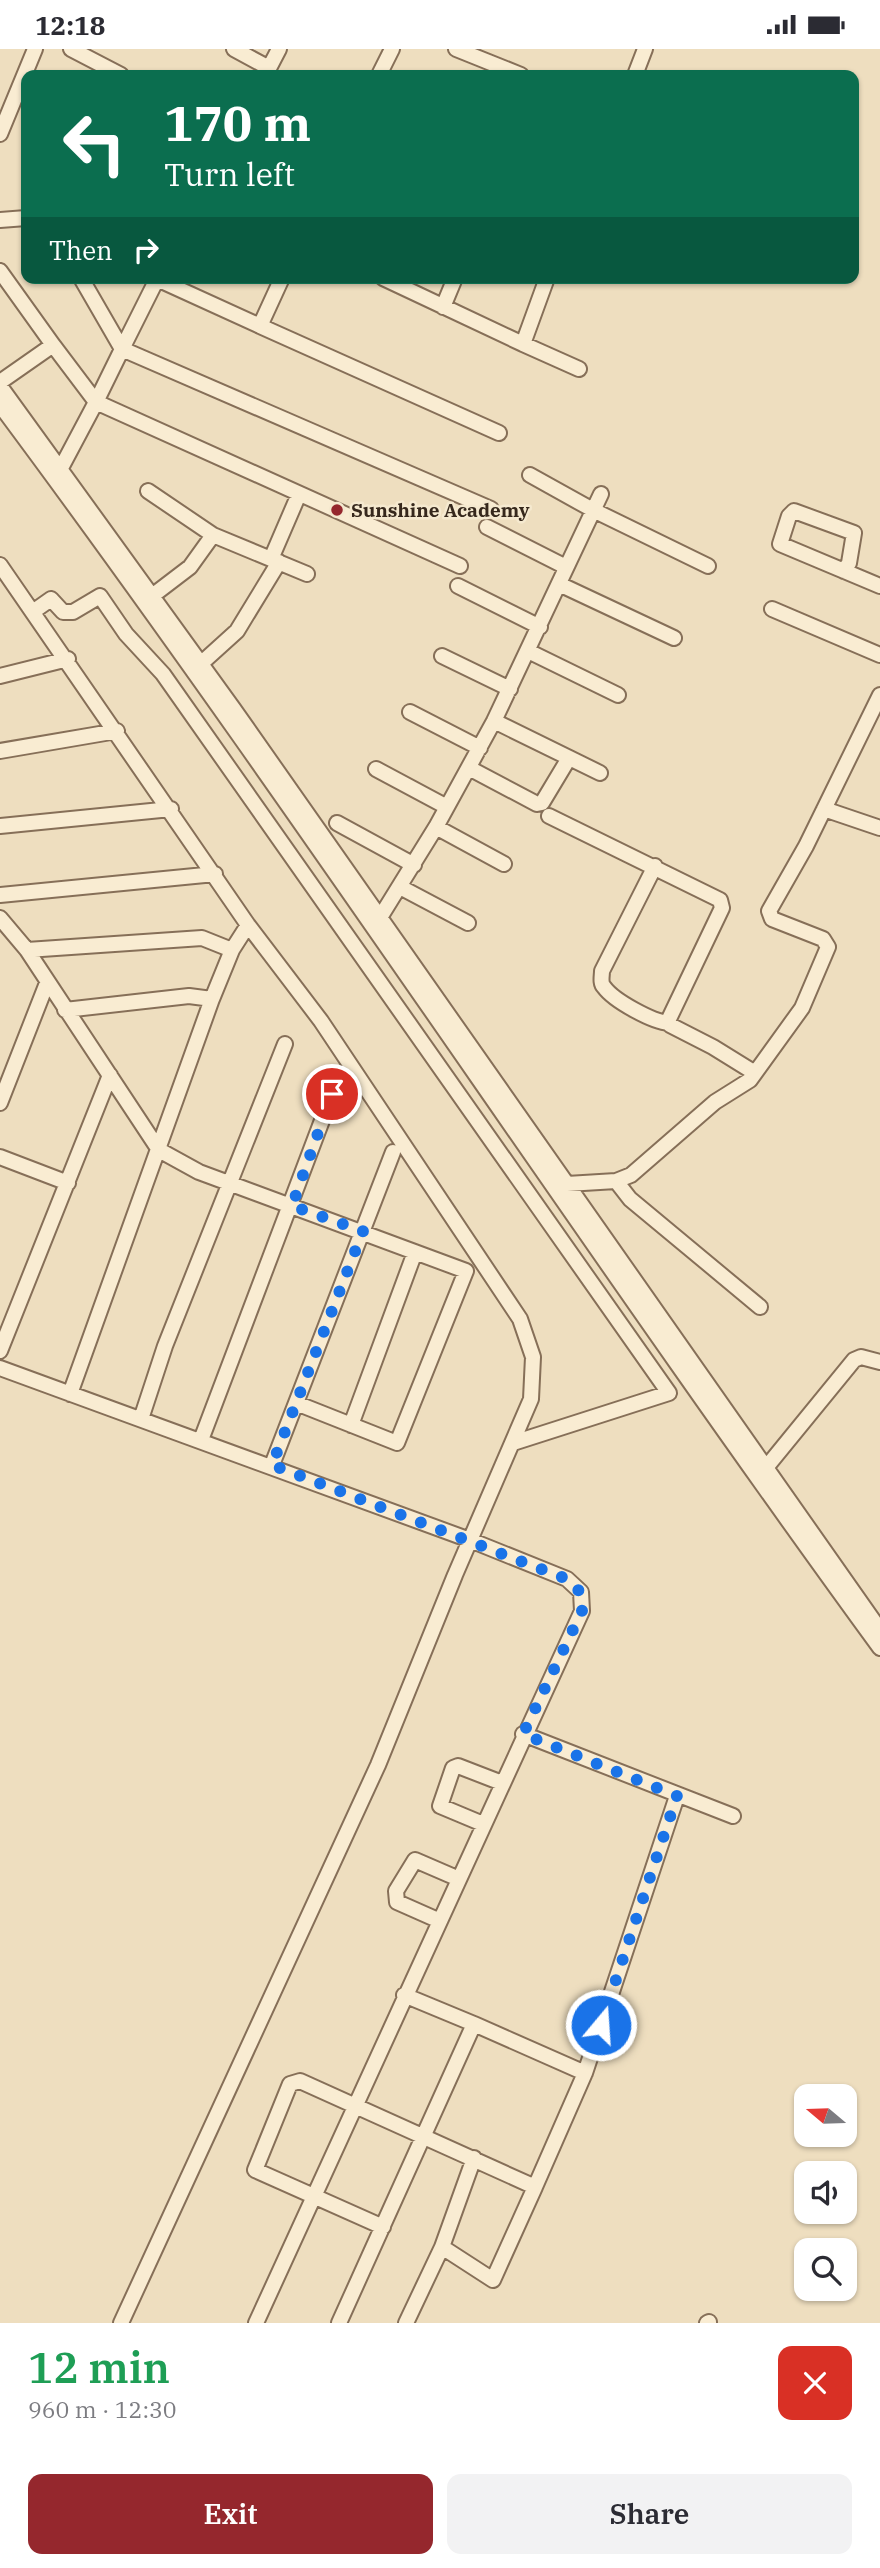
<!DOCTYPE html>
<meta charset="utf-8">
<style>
:root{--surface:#fff;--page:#f2f2f3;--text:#2b2b33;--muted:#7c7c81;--accent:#95272d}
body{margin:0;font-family:"IBM Plex Serif",serif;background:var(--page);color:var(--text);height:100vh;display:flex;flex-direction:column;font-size:26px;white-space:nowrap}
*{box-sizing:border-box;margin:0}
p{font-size:23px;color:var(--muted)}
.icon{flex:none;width:38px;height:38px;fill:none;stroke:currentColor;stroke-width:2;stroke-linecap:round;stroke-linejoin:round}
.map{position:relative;height:2274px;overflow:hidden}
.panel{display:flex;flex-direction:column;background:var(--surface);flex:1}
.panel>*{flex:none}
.hud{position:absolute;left:21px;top:21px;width:838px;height:214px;border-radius:14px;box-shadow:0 2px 5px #0004;background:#0b6e4f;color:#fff;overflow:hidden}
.needle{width:46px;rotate:289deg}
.fabs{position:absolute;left:794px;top:2035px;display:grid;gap:14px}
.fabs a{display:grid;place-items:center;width:63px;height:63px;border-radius:14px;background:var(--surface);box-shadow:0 2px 5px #0004;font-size:35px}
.pin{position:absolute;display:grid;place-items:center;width:60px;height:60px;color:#fff;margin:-30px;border:4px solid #fff;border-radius:50%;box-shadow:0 2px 7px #0007}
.me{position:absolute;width:77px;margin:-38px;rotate:18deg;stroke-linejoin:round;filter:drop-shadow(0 0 5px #0008)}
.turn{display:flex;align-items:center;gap:24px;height:147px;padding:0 28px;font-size:32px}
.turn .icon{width:91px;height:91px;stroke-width:2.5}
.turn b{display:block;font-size:49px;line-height:60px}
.then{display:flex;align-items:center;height:66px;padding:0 28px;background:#0003;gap:14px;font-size:26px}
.round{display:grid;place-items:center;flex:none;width:74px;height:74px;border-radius:14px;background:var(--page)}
.headline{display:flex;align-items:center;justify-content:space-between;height:119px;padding:0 28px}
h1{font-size:42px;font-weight:600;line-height:52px;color:#1e9e55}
.primary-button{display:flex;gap:14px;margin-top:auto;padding:14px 28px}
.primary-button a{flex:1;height:80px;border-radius:14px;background:var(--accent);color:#fff;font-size:28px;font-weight:600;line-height:80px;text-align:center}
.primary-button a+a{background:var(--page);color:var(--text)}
.status{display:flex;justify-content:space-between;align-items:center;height:49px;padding:0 35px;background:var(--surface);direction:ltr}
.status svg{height:19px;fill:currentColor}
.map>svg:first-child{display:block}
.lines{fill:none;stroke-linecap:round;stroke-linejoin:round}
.minor-casing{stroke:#866f58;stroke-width:18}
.minor{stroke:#f9ecd2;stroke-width:14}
.route{stroke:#1a73e8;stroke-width:12;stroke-dasharray:0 21.6}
.poi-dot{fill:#95272d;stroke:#f5e9cf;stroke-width:2.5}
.labels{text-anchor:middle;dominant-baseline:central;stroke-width:5;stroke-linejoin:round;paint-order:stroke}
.poi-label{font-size:19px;font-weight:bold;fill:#36281c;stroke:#f5e9cf;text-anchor:start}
</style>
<div class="status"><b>12:18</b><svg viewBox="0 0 49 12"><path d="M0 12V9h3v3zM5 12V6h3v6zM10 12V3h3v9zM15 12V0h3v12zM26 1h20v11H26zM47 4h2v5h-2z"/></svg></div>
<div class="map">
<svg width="880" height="2274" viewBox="0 0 880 2274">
<rect width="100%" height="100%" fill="#eedebf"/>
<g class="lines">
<defs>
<path id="minor" d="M71,0L121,26
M234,0L269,19
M456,0L521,26
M266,25L279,0
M379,26L392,0
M635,26L645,0
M0,85L35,0
M0,171L26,169
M0,222L53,296L0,333
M282,229L260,277L499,384
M383,229L523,295
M547,229L523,295L579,320
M443,258L455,229
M260,277L157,230L122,300L491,460
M53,296L96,353L122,300L81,229
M0,337L233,659L880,1581
M0,356C303,763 581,1189 880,1599
M61,419L96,353L460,517
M530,426L593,461L708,517
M148,442L213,486L307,525
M487,478L566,518
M271,510L299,445
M0,516L248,876L321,972L520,1270L533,1308L531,1350L455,1526L378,1716L121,2274
M844,522L849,514L854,484L794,462L789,467L780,495L880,537
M559,535L674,589
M458,537L540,578
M152,547L190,518L213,486
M772,560L880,606
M34,562L51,550L63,563H73L100,547L126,585L163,625L669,1344L513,1394
M528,602L618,646
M442,607L510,640
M195,620L237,582L279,513
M0,627L68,610
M410,663L480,699
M494,672L600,724
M0,702L117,682
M469,719L537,755L542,754L569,709
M376,720L447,758
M824,760L880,779
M549,767L720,851L722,859L668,972L670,976L713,998L755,1024
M337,774L414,816
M0,777L171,760
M436,778L504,815
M655,817L602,922C602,927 600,934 604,938C614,952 653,973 669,974
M400,838L468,874
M0,846L215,825
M0,869L27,901L159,1101L199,1123L466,1222L397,1394L296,1354
M376,875L436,778L494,672L601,445
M27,901L202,889L232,901
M65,961L189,947L212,950
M0,1054L47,934
M0,1108L68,1134
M616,1132L630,1150L760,1258
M561,1139L567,1135L616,1132L631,1126L715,1053L750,1031L802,959L828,898L823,890L772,870L769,862L806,797L880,646
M0,1302L110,1026
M0,1319L470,1491L567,1530L581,1543L582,1562L256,2274
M70,1345L212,950L232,901L248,876
M141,1370L165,1297L285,995
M351,1376L415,1203
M201,1391L332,1045
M272,1416L393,1103
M760,1426L854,1311L861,1308L880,1313
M523,1685L733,1767
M483,1775L440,1757L453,1719L458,1717L502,1734
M440,1872L397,1853L396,1842L415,1811L459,1830
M474,1975L585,2024
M535,2138L585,2024L677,1747
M383,2178L255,2121L290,2035L300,2032L535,2138L493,2231L442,2198L474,2109
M339,2274L474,1975L404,1946
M406,2274L442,2198
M707,2274L709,2273"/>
</defs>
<!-- minor casing -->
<use href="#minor" class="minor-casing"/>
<!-- minor -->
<use href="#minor" class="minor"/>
</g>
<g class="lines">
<!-- route -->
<path class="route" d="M332,1045L292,1157L363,1182L272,1416L567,1530L581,1544L582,1562L523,1685L677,1747L601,1976"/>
</g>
<!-- markers -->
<circle class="poi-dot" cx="337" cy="461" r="7"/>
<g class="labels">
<!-- poi labels -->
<g class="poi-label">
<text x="351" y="461">Sunshine Academy</text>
</g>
</g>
</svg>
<div class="fabs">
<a><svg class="needle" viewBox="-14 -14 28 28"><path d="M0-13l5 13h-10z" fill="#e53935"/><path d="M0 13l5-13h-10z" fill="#7c7c81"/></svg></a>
<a><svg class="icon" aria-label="sound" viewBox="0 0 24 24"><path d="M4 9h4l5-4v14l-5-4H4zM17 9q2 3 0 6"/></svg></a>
<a><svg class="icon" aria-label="search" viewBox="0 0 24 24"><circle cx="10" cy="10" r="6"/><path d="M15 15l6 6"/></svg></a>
</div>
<div class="pin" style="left:332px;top:1045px;background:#d93025"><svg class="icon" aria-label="arrive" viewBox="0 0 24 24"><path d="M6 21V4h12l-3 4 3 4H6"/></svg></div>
<svg class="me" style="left:601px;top:1976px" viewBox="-20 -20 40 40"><circle r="17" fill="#1a73e8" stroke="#fff" stroke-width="3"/><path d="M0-11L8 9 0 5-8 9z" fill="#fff"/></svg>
<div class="hud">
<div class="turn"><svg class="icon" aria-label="left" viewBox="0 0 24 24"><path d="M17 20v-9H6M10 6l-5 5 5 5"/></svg><div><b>170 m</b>Turn left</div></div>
<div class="then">Then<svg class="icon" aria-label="right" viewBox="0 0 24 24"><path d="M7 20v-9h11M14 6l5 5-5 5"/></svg></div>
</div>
</div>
<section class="panel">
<div class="headline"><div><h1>12 min</h1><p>960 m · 12:30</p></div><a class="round" style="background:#d93025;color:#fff"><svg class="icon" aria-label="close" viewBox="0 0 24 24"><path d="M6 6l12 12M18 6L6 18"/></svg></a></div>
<div class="primary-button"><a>Exit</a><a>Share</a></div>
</section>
